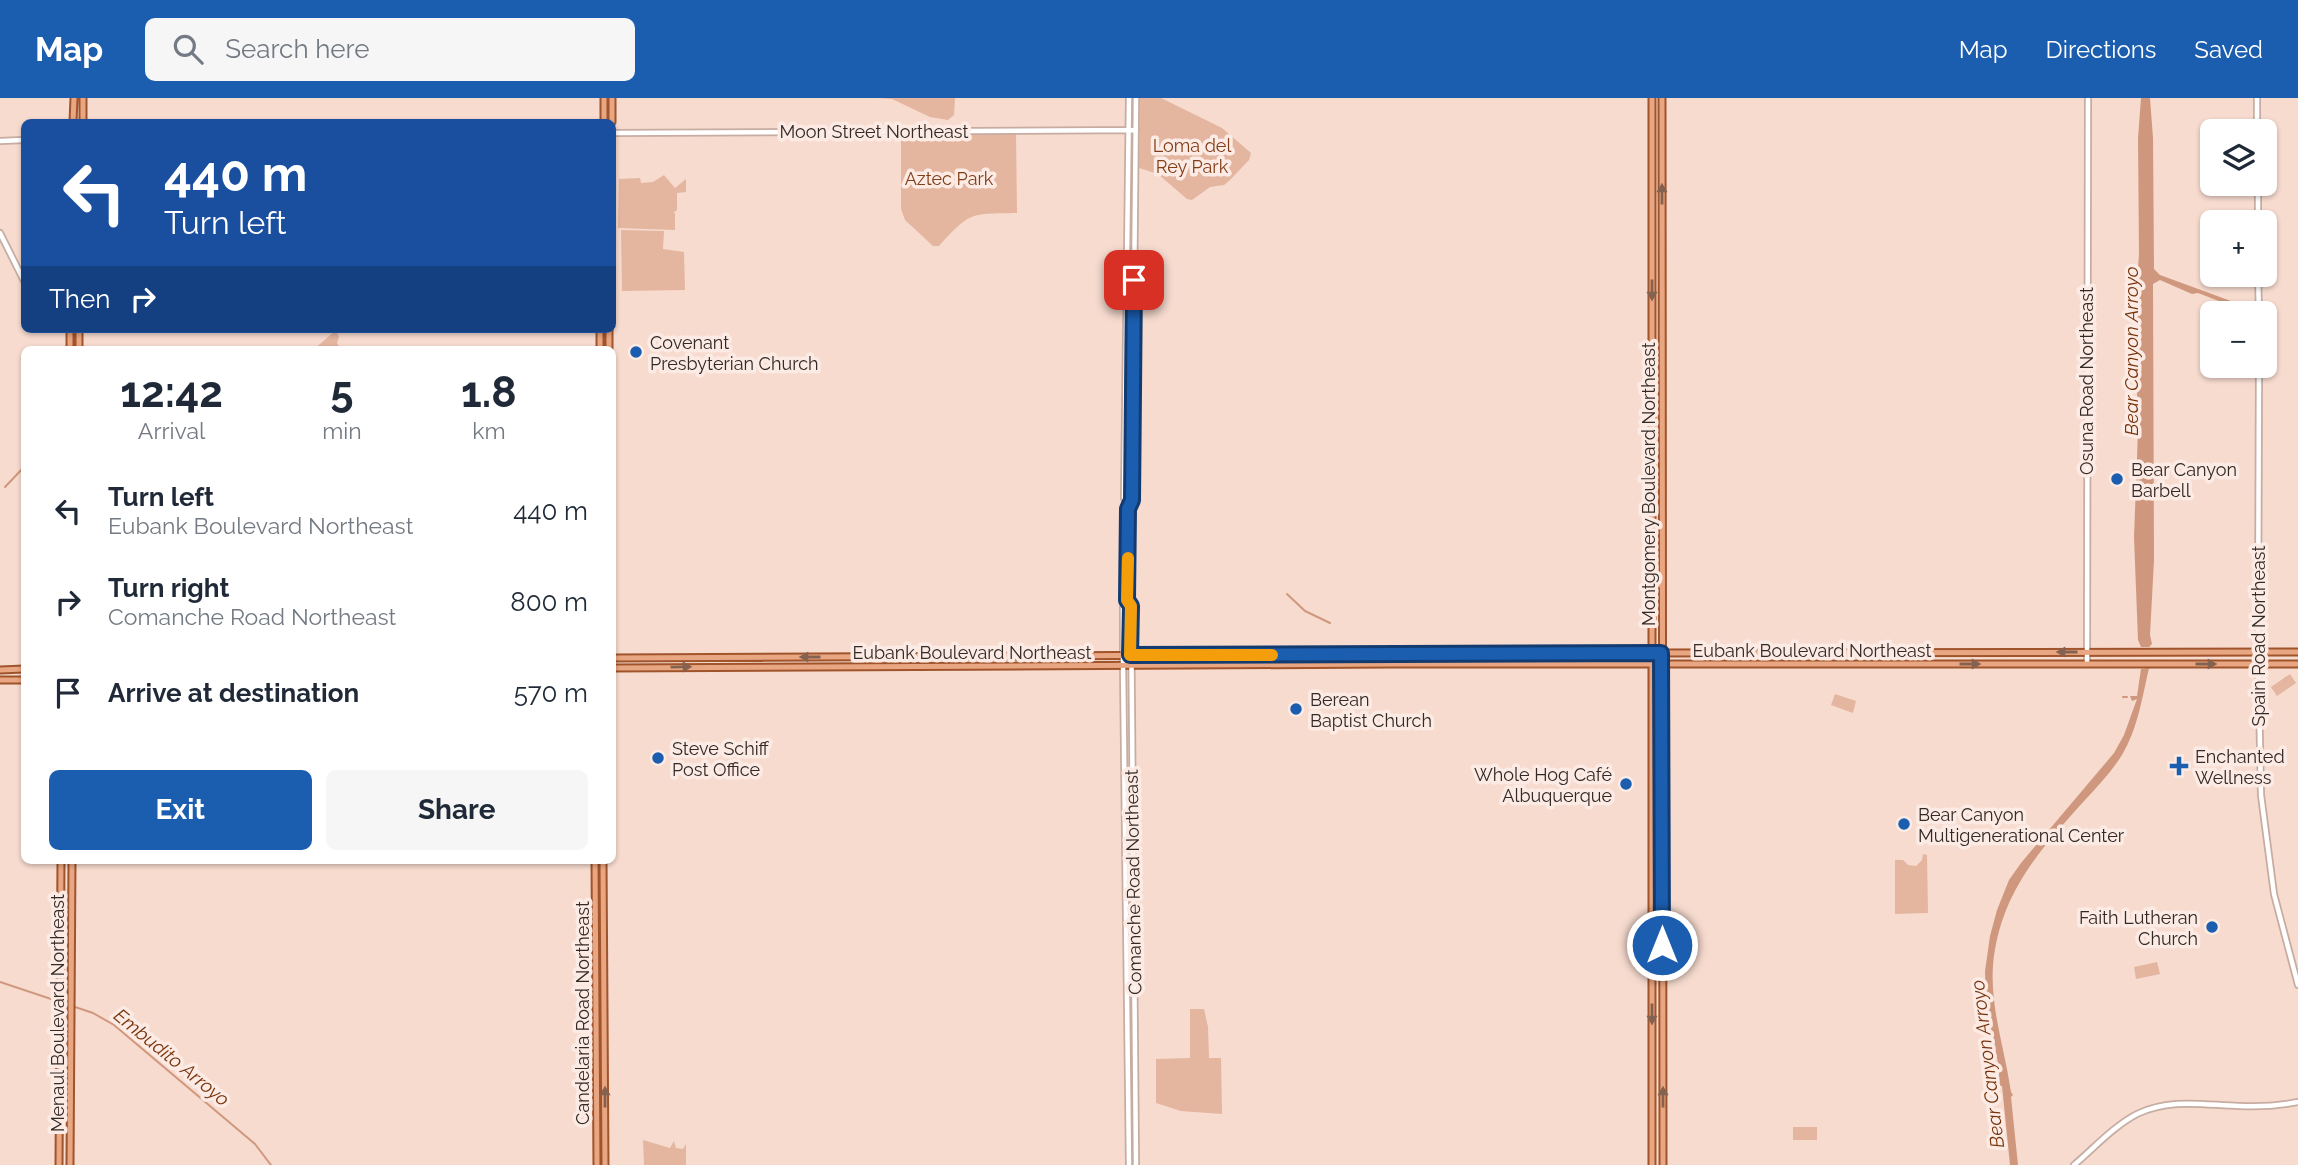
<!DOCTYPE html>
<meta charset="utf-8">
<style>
:root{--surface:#fff;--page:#f6f6f7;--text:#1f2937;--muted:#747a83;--accent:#1b5dae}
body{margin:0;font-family:Raleway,sans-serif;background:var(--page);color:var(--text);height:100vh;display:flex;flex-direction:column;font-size:26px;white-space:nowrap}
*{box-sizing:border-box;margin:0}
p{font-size:23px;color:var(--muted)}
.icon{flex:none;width:38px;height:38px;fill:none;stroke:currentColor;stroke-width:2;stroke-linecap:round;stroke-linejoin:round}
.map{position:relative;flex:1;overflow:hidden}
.side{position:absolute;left:21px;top:248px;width:595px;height:518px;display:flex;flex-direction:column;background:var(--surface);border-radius:10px;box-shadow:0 2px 5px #0004}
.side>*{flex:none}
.hud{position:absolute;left:21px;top:21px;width:595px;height:214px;border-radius:10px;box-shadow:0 2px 5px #0004;background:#1a4fa0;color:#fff;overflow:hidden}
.buttons{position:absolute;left:2200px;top:21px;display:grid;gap:14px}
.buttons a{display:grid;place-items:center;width:77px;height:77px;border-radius:10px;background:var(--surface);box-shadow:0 2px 5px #0004;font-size:35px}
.pin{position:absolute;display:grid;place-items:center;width:60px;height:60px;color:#fff;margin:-30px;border-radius:14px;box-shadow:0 4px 10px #0006}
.me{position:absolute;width:77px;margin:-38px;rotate:0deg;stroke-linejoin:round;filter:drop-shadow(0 0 5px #0008)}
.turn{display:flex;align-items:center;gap:24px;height:147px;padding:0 28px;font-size:32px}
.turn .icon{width:91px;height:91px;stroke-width:2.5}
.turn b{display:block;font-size:49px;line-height:60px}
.then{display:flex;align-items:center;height:66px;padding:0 28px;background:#0003;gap:14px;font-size:26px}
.eta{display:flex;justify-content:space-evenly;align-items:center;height:119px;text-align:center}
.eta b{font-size:42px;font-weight:700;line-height:49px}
.action{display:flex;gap:14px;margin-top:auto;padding:14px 28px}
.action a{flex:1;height:80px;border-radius:10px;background:var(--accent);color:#fff;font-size:28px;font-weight:700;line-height:80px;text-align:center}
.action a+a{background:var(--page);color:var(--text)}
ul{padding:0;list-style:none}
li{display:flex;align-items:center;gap:21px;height:91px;padding:0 28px}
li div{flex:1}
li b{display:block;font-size:26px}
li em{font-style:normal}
header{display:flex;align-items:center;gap:42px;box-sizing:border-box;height:98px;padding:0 35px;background:var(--accent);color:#fff}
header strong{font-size:33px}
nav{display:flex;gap:38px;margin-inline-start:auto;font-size:24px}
.search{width:490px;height:63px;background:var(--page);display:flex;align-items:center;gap:18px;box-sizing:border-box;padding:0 24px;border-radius:10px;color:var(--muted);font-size:26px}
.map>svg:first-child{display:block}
.green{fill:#e4b59f}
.water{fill:#cf987e}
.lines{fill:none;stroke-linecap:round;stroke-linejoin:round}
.stream{stroke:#cf987e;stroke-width:2}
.minor-casing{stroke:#c6aca1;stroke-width:8}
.major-casing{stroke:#a0542b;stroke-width:9}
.minor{stroke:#fff;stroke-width:4.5}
.major{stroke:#e9a682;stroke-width:5}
.oneway{fill:#85614f}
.route-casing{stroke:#123c71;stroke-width:18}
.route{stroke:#1b5dae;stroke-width:12}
.slow{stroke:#f59e0b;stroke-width:12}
.poi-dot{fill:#1b5dae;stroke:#fcebe4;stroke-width:2.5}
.labels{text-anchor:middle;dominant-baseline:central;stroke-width:7;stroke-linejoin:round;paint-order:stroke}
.street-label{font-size:18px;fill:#332925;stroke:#fcebe4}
.park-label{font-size:18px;fill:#823d18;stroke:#fcebe4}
.poi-label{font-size:18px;fill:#332925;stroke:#fcebe4;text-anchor:start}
.water-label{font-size:19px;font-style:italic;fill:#77330b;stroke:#fcebe4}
</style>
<header>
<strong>Map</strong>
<div class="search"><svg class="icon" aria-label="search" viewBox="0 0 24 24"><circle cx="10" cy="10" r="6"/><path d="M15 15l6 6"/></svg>Search here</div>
<nav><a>Map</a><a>Directions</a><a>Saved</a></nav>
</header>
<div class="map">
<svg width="2298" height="1067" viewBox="0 0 2298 1067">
<rect width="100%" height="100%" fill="#f7dbcf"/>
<!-- green -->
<path class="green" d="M877,0H955L954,17L948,22L930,19L892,1Z
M1140,0H1161L1222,30L1251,55L1249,62L1230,82L1224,87L1210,89L1192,102L1187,101L1158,76L1139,70Z
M1016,36L1017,115C970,116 971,113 939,148H933L905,122L901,111V42L906,37Z
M664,77L675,90L686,81V94L677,95V112L673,115H675V132L618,130L619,81L640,80L641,85L653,84Z
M621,132L664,133L663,151L684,154L685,192L622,193Z
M336,232L339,239L337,245L341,252H313Z
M2290,576L2296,585L2277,598L2271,589Z
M1835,596L1856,603L1853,615L1831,607Z
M1923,756L1927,757L1928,815L1895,816V762H1903L1908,767L1916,768L1922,762Z
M2157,864L2160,876L2136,881L2134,869Z
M1190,911H1204L1208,929L1209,960H1221L1222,1016L1181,1013L1156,1005V961L1190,960Z
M1817,1029V1042H1793V1029Z
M643,1042L670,1050L674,1043L676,1050L683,1051L686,1046V1067H644Z"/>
<!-- water -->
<path class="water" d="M2141,0H2150L2153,40L2154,171L2160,177L2250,210V215L2198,195L2192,196L2160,182L2153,186L2154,462L2150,537L2152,546L2149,549H2141L2138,542L2134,439L2138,333L2135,214L2139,156L2138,40Z
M2149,570C2142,600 2138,630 2122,657C2112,673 2098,688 2085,702C2039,753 2000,795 1993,867C1990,910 2005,952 2011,994L2013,997L2011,999L2018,1067H2010L2002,988H1999V970L1986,905L1985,873L1990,838L1997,812L2009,782L2021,765L2114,655L2124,637L2137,601L2132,603L2130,598H2137L2141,571Z"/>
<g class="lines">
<!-- stream -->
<path class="stream" d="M5,389L24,369
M1287,496L1305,513L1330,525
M2123,599H2127
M0,884L93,915L114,927L255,1046L271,1067"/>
<defs>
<path id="minor" d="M2257,0V33
M612,35L1136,32
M0,43L24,42
M2258,86V124
M0,135L24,183
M2258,177L2259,215
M2259,268L2258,549L2261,697L2274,796L2298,887
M1128,410L1124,400L1129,0
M1128,502L1131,508L1136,1067
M2087,566L2088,0
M1129,1067L1123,567V509L1127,502L1128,411L1132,402L1136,0
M2074,1067C2094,1050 2114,1028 2137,1016C2170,1000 2204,1007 2239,1008C2259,1009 2278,1008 2298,1004"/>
<path id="major" d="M604,0V24
M612,0V24
M1652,0V1067
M1662,0L1663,1067
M73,24L74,0
M83,24V0
M70,252V231
M79,252V231
M600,252V231
M609,252V231
M1652,456L1656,458L1657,485L1662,488
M612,560L1661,555L2298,554
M612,570L1392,566H2298
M0,572L24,571
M0,582H24
M595,763L597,1067
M603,763L605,1067
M59,1067L61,763
M70,1067L72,763"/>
</defs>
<!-- minor casing -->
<use href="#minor" class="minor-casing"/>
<!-- major casing -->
<use href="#major" class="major-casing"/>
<!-- minor -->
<use href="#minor" class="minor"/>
<!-- major -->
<use href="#major" class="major"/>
</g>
<!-- one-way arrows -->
<defs><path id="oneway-solid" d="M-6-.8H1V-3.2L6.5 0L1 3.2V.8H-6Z" transform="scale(1.75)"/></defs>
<g class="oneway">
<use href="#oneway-solid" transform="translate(1662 96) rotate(-90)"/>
<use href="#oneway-solid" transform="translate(1652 192) rotate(90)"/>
<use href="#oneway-solid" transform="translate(2067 554) rotate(180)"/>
<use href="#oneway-solid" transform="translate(810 559) rotate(180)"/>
<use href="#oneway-solid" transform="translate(1970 566)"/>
<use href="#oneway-solid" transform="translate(2206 566)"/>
<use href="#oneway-solid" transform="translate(681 569) rotate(-1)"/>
<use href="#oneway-solid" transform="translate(1652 916) rotate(90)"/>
<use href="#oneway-solid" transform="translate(605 999) rotate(-90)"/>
<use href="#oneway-solid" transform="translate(1663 999) rotate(-90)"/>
</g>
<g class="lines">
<defs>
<path id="route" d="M1134,182L1132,402L1128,411L1127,502L1131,508L1130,557L1661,555L1662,847"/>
</defs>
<!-- route casing -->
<use href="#route" class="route-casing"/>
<!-- route -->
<use href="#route" class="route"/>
<!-- slow -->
<path class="slow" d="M1128,460L1127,502L1131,508L1130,557H1272"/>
</g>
<!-- markers -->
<g class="poi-dot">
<circle cx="636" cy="254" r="7"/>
<circle cx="2117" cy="381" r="7"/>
<circle cx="1296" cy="611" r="7"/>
<circle cx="658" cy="660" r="7"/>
<path d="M2175.5 657.5h7v7h7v7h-7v7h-7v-7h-7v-7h7z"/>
<circle cx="1626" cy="686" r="7"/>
<circle cx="1904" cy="726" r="7"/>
<circle cx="2212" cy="829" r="7"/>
</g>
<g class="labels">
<!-- street labels -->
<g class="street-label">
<text x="874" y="33">Moon Street Northeast</text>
<text transform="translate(2086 283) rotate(-90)">Osuna Road Northeast</text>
<text transform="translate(1648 386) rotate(-90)">Montgomery Boulevard Northeast</text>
<text transform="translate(2258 538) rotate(-90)">Spain Road Northeast</text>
<text x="1812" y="552">Eubank Boulevard Northeast</text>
<text x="972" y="554">Eubank Boulevard Northeast</text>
<text transform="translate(1133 784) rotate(-91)">Comanche Road Northeast</text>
<text transform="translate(57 915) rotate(-90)">Menaul Boulevard Northeast</text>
<text transform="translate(582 915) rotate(-90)">Candelaria Road Northeast</text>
</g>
<!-- park labels -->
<g class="park-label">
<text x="1192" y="47">Loma del<tspan x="1192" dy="21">Rey Park</tspan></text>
<text x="949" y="80">Aztec Park</text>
</g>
<!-- poi labels -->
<g class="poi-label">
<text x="650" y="244">Covenant<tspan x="650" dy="21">Presbyterian Church</tspan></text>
<text x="2131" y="371">Bear Canyon<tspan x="2131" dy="21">Barbell</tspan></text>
<text x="1310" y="601">Berean<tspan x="1310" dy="21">Baptist Church</tspan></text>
<text x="672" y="650">Steve Schiff<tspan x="672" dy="21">Post Office</tspan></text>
<text x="2195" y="658">Enchanted<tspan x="2195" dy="21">Wellness</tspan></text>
<text x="1612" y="676" text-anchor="end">Whole Hog Café<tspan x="1612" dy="21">Albuquerque</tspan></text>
<text x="1918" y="716">Bear Canyon<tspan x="1918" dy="21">Multigenerational Center</tspan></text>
<text x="2198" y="819" text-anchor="end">Faith Lutheran<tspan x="2198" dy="21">Church</tspan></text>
</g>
<!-- water labels -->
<g class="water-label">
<text transform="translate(2131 253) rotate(-90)">Bear Canyon Arroyo</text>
<text transform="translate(172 959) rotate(39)">Embudito Arroyo</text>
<text transform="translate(1987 966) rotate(-97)">Bear Canyon Arroyo</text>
</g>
</g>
</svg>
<div class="buttons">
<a><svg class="icon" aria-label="layers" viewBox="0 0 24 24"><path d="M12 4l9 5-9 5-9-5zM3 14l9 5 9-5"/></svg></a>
<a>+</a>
<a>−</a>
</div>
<div class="pin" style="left:1134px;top:182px;background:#d93025"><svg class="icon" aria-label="arrive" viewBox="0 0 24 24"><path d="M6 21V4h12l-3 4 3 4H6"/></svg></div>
<svg class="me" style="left:1662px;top:847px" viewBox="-20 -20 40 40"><circle r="17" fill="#1b5dae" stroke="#fff" stroke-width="3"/><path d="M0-11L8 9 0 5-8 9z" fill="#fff"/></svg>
<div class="hud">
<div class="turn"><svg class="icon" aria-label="left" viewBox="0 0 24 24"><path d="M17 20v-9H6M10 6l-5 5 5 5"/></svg><div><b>440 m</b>Turn left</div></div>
<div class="then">Then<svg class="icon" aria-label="right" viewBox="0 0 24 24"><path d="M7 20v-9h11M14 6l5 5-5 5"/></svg></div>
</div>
<section class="side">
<div class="eta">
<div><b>12:42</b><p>Arrival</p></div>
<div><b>5</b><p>min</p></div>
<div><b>1.8</b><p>km</p></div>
</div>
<ul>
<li><svg class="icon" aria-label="left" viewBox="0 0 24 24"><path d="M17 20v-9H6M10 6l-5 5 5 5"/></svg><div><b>Turn left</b><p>Eubank Boulevard Northeast</p></div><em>440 m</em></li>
<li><svg class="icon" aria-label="right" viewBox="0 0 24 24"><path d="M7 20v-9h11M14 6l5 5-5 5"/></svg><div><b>Turn right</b><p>Comanche Road Northeast</p></div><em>800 m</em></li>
<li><svg class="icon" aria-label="arrive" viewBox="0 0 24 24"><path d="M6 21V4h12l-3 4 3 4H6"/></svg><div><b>Arrive at destination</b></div><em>570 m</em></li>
</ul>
<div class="action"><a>Exit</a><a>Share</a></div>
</section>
</div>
